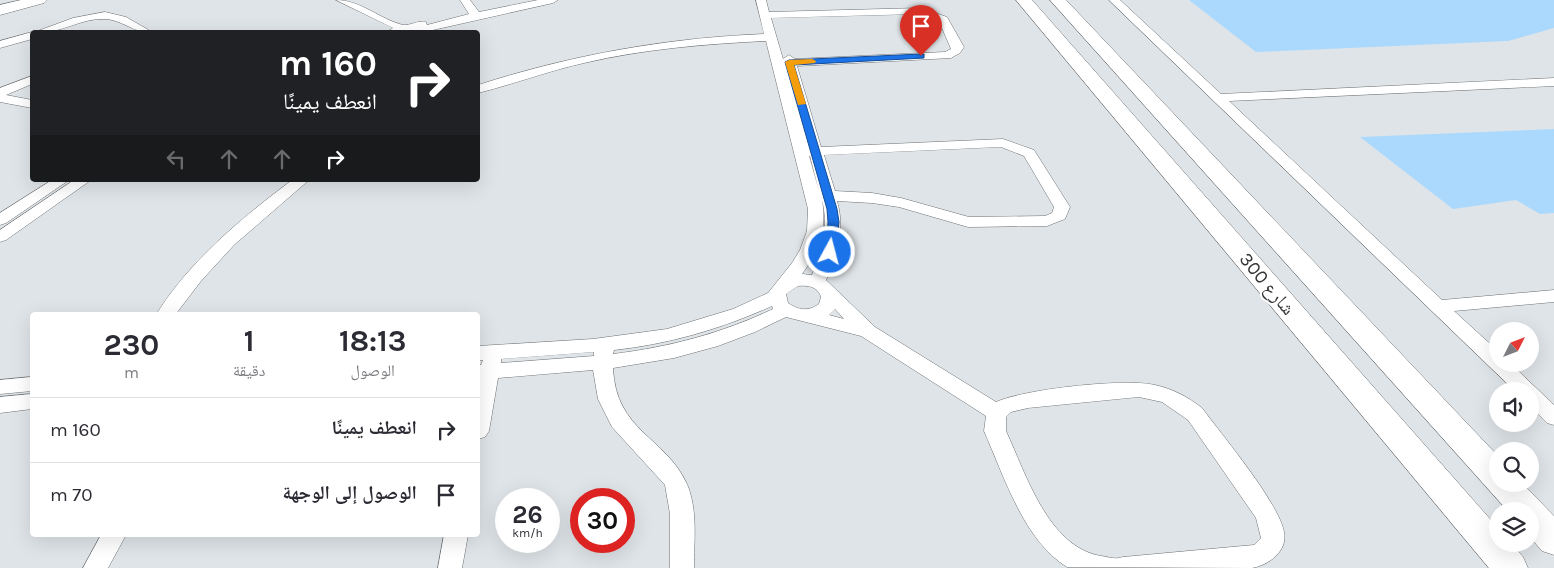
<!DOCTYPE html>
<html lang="ar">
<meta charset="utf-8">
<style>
:root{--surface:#fff;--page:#f7f7f7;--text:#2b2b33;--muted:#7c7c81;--line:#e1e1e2}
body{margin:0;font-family:Karla,"Noto Naskh Arabic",sans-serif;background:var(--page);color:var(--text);direction:rtl;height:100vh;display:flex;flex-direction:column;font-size:19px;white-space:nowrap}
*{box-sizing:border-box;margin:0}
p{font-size:16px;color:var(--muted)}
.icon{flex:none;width:28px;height:28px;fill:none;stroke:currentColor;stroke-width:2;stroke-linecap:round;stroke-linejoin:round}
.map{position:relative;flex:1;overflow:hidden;direction:ltr}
.side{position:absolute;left:30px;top:312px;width:450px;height:225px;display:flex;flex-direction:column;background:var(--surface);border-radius:5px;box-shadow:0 5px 20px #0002;direction:rtl}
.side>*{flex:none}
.banner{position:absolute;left:30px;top:30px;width:450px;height:152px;border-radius:5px;box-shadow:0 5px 20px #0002;direction:rtl;background:#202124;color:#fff;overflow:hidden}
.needle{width:32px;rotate:48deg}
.buttons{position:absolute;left:1489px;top:322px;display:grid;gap:10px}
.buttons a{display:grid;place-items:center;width:50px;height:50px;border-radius:50%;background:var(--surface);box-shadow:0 5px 20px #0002;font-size:25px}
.speed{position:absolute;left:495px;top:488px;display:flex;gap:10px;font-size:25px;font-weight:700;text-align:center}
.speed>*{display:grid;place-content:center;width:65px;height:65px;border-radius:50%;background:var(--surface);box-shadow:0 5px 20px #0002;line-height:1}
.speed small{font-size:12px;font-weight:400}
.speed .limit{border:8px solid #d22;background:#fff;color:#111}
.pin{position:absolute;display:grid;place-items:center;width:42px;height:42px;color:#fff;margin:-51px -21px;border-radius:50% 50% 50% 0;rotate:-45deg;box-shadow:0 0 5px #0007}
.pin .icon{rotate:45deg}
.me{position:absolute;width:55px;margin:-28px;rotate:7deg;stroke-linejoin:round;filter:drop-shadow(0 0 4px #0008)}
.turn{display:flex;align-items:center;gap:18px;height:105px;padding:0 20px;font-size:22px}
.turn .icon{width:65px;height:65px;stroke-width:2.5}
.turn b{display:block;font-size:35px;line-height:42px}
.lanes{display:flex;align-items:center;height:48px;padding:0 20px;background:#0003;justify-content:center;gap:25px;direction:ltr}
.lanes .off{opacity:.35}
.eta{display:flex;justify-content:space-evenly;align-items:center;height:85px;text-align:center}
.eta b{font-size:30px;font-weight:700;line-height:35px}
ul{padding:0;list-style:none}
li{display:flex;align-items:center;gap:15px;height:65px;padding:0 20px;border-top:1px solid var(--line)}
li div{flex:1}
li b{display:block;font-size:19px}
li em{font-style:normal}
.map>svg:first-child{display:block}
.green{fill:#aad9fd}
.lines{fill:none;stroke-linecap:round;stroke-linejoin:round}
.street-casing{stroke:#6c7073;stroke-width:1}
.secondary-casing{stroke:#6c7073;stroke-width:1}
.street{fill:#fff;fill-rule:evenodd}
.secondary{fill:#fff;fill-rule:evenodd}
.route{fill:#1a73e8;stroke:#114b97}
.slow{fill:#f59e0b}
.labels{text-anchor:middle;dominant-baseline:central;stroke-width:4;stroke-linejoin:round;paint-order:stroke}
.street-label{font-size:19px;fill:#343638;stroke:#fff}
</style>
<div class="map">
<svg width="1554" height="568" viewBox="0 0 1554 568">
<rect width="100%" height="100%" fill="#dfe4e8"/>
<!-- green -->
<path class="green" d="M1189,0H1554V28L1508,41L1256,52Z
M1554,129V213L1540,214L1516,200L1453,209L1360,137Z"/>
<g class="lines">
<defs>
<path id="street" d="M336,0C361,0 379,19 403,25C410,26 418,20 426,22L427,25L469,14L460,0H470L479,12L538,0H558L553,3L424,32H387L393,28Z
M756,0H766L769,12L921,8L947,17L964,47L960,53L951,58L797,66L821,147L1003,139L1034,150L1070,207L1065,219L1047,226L968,227L899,207L872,203L837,201C845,228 838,256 826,280L875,327L996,402C1024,389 1126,378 1155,385C1173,389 1188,397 1202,408C1222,435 1279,503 1284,532C1288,551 1269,565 1252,568L1067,567C1024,541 1004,476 984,431L986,416L861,336L786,317L755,332L718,346L674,358L613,368C616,432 665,436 687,484C698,510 694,541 694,568H670V514L665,485L612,427L598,399L593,370L498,378L489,431L485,437L478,439V365H481L483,360H478V346L593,339L667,329L733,309L768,293L792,263L800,250L807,231L808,209L766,41C705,44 644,49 584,63C548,71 514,84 478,93V85C571,55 666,38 764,34ZM920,14L939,21L951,49L945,52L795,59L789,55L783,59L771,18ZM1001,147L1024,156L1054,207L1052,213L1045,216L969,217L901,198L872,193L835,191L824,155ZM809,156H810L819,191ZM822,200C829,225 822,252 812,275L802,274C819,251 827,228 822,200ZM798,286C807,285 818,286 821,297L819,304C808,312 798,310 788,303L786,294ZM772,306L773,309C722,333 670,347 613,354L614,350C669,344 721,329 772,306ZM835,309L844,319L829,315ZM594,352V356L501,363V359ZM1139,397L1162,402L1188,420L1256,518L1261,538L1254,545L1123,557C1114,560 1110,557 1101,556C1048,547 1026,474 1006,431V417L1011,412L1028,408Z
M1109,0H1120L1221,94L1554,78V86L1229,101L1442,300L1554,290V302L1454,311L1498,351V364H1511L1554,405V425L1547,423L1530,406V391H1515Z
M105,12L126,17L152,32C134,34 122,19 104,19C80,18 59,35 35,32L73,18Z
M32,32H36H32V39L0,48V41Z
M32,76V84L6,95L32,100V108L0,102V88Z
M52,180H69L6,223L0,225V213Z
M74,180H91L6,240L0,242V230Z
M292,180H309L234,245L201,281L175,315H156C189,261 243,217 292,180Z
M32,377V391L0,394V380Z
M32,394V409L0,413V397Z
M101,535H126L108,568H83Z
M444,535H468L462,568H438Z"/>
<path id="secondary" d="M21,0H47L44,3L0,15V5Z
M1016,0H1032L1498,528V544H1512L1523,557L1528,568H1489Z
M1050,0H1066L1498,456V484H1523L1554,516V555L1542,551L1530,537V511H1508Z"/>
</defs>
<!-- street casing -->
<use href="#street" class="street-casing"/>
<!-- secondary casing -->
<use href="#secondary" class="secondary-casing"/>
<!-- street -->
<use href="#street" class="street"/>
<!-- secondary -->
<use href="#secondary" class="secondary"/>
</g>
<!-- route -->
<path class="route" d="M921,54H924V58L794,65L837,209L839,222L836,252L834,254H826L828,222L827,209L785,62L789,60Z"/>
<!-- slow -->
<path class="slow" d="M812,59L816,61L815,63L794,65L806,104L798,105L785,62L789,60Z"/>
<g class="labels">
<!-- street labels -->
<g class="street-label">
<text transform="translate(1267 284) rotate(50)">شارع 300</text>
</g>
</g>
</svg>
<div class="buttons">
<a><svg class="needle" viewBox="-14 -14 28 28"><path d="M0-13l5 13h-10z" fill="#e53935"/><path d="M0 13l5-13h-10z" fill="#7c7c81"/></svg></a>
<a><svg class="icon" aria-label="sound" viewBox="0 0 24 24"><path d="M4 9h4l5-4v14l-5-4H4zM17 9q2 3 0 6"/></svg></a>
<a><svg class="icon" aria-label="search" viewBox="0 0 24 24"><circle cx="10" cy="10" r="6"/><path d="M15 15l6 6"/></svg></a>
<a><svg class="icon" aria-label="layers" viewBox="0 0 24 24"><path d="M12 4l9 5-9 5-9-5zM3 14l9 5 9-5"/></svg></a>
</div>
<div class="speed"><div>26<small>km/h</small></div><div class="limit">30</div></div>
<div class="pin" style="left:921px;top:56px;background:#d93025"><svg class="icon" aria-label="arrive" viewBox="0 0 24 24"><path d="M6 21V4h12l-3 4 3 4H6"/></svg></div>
<svg class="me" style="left:830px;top:252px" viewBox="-20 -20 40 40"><circle r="17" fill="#1a73e8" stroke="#fff" stroke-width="3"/><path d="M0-11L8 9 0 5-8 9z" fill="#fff"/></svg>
<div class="banner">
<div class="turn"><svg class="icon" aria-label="right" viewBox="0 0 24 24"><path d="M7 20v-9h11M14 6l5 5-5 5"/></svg><div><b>160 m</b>انعطف يمينًا</div></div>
<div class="lanes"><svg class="icon off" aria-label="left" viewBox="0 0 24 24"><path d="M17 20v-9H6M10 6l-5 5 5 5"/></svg><svg class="icon off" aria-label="ahead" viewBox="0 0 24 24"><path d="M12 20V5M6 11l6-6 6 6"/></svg><svg class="icon off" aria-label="ahead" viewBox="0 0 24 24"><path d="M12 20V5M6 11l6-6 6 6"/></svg><svg class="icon" aria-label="right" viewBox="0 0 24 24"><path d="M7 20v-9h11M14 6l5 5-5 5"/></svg></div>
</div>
<section class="side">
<div class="eta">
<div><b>18:13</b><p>الوصول</p></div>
<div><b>1</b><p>دقيقة</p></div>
<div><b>230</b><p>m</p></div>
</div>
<ul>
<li><svg class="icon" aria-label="right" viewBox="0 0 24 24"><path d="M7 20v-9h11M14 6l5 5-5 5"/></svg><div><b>انعطف يمينًا</b></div><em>160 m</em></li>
<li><svg class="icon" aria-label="arrive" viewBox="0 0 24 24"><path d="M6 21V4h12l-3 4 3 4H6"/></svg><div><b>الوصول إلى الوجهة</b></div><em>70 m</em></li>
</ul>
</section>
</div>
